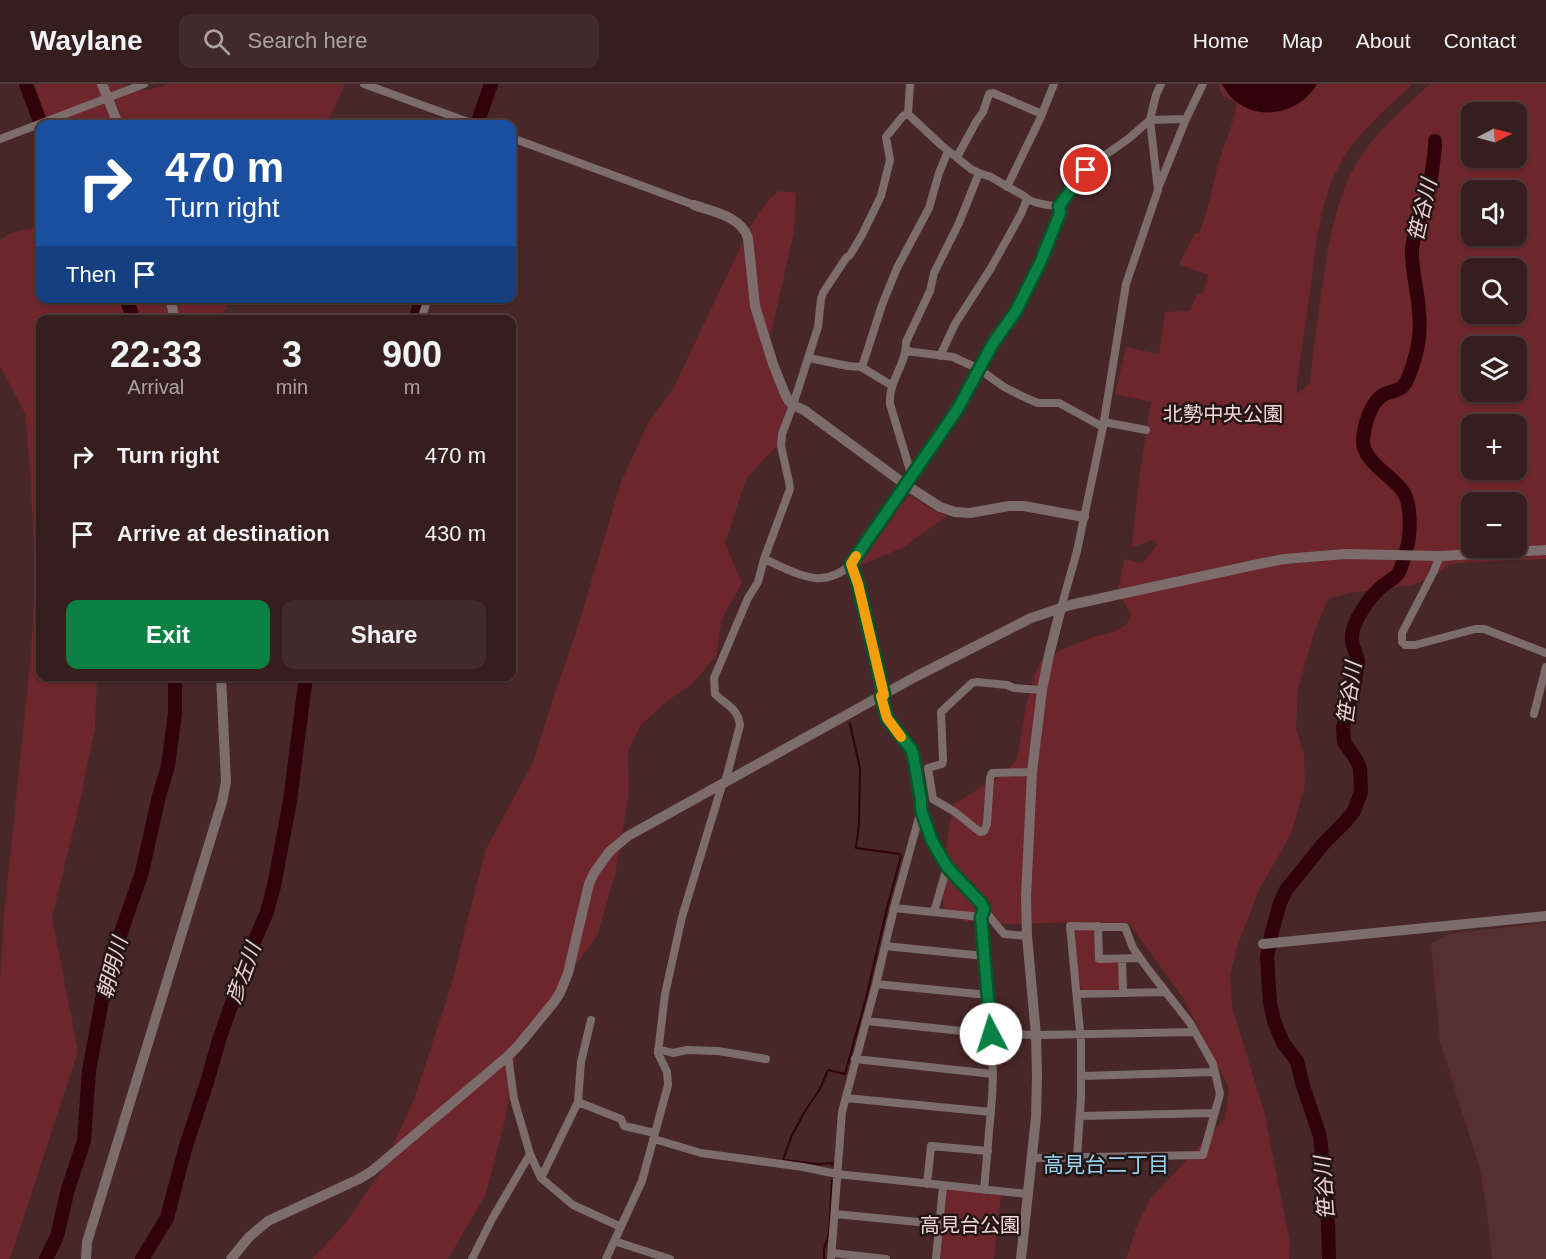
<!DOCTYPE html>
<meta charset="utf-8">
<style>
:root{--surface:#361d1e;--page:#412a2b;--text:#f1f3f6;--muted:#aaa2a4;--line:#503b3c;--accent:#0b8043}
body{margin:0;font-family:Arial,"Noto Sans JP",sans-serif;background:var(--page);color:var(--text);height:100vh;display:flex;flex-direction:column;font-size:22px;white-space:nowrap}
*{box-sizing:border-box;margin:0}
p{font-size:20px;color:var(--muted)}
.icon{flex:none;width:33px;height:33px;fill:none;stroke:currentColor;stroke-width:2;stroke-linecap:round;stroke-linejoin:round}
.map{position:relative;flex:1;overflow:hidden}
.sheet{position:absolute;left:36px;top:231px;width:480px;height:366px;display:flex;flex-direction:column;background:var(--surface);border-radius:12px;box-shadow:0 2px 4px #0004,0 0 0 2px var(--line)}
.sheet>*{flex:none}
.top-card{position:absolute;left:36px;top:36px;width:480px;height:183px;border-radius:12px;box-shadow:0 2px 4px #0004,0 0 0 2px var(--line);background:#1a4fa0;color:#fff;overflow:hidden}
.needle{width:39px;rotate:84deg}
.tools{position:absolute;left:1461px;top:18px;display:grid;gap:12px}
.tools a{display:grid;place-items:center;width:66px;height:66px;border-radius:12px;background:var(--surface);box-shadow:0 2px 4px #0004,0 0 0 2px var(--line);font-size:30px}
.pin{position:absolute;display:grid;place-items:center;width:51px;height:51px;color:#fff;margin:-26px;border:3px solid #fff;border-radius:50%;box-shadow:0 2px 6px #0007}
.me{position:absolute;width:66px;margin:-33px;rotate:355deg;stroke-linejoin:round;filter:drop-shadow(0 0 4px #0008)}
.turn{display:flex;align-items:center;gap:21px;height:126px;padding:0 30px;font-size:27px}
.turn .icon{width:78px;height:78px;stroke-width:2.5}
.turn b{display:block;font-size:42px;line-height:51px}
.then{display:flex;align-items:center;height:57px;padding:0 30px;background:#0003;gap:12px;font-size:22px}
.eta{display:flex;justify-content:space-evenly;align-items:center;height:102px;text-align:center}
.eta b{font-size:36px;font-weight:700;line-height:42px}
.cta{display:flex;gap:12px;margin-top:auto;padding:12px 30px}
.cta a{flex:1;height:69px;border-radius:12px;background:var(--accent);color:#fff;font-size:24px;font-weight:700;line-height:69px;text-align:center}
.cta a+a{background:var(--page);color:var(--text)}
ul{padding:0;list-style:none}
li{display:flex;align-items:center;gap:18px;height:78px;padding:0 30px}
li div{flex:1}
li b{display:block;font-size:22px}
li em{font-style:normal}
header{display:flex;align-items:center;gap:36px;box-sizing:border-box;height:84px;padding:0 30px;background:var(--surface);border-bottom:2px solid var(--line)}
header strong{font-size:28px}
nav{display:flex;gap:33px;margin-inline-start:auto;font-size:21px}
.search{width:420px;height:54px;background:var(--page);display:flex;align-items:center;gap:15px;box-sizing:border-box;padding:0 21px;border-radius:12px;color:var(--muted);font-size:22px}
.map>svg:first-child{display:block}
.built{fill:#572f31}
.green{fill:#6c262c;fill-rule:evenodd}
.water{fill:#310209}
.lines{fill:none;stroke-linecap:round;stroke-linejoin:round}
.stream{stroke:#310209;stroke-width:2}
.river{stroke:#310209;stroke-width:14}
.minor{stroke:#7d6c6c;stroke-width:8}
.tertiary{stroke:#7d6c6c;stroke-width:10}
.route-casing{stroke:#07532c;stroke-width:15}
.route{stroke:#0b8043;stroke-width:10}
.slow{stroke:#f59e0b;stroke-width:10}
.labels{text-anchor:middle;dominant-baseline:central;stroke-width:5;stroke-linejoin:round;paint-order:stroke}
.park-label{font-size:20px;fill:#f5d9d9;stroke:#241515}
.water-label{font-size:21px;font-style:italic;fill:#eed2d2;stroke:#241515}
.neighbourhood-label{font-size:21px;fill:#93d7f5;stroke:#241515}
</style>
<header>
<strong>Waylane</strong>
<div class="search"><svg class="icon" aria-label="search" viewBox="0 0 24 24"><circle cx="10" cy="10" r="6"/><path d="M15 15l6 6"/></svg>Search here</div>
<nav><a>Home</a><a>Map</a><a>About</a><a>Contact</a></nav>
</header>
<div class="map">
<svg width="1546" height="1175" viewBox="0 0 1546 1175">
<rect width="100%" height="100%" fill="#482728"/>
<!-- built -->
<path class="built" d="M1546,839V1175H1492L1487,1129L1480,1085L1440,958L1431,859L1453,849Z"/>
<!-- green -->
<path class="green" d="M26,0H123L131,6H149L168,0H345L334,25L325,40H42Z
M1218,0H1413C1387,24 1359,47 1341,78C1321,113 1317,154 1312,194C1307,229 1302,264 1297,299V310L1310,299C1313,267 1317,235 1322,204C1329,157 1336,109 1363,69C1381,43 1407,21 1430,0H1546V475L1477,478L1449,480L1434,493L1413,501L1350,509L1328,515L1314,549L1298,605L1296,644L1304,671L1305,701L1291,750L1260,804L1238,860L1230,890L1232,923L1264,1027L1290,1159L1289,1175H1126L1136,1144L1150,1115L1225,1035L1229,1004L1183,914L1129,839L1077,838L1012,840L963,837L944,824L941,801L949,743L954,720L986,700L1003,691L1017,675L1026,622L1034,591L1041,577L1062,566L1093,553L1114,548L1127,540L1131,530L1118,508L1124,475L1143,479L1157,461L1154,456L1132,463L1139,394L1151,318L1115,310L1126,263L1159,270L1165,228L1189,227L1197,211L1203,209L1208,191L1179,180L1195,149H1199C1208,127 1212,104 1218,81C1224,60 1234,40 1237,19L1222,11ZM1472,28H1516V74H1472ZM1472,106H1516V152H1472ZM1472,184H1516V230H1472ZM1472,262H1516V308H1472ZM1472,340H1516V386H1472ZM1472,418H1516V464H1472Z
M779,107L796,109L794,149L770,253L773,270L783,293L786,325L777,361L746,395L725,459L742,499L724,531L719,548L717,571L692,600L666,618L641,641L628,667L629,709L615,791L597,852L568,891L516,970L505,1036L486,1110L448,1175H312L344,1141L382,1086L414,1015L452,899L466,841L486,765L534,676L554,611L576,549L621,398L648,339L674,303L750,143L769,115Z
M40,143V214L231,215L219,235L40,236V592L97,593L95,644L77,731L52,834L78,967L10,1175H0V897L4,831L31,570L35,492L30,387L25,329L0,282V156L10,149Z
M909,411L930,424L947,432L904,463L852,485V482L872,462Z
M1079,845H1095L1096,877H1119L1121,906L1084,907L1080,903L1074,849Z
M950,1105L1001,1111L994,1175H942L940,1172L946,1109Z"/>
<!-- water -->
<path class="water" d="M1222,0H1317C1299,31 1255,39 1230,12C1227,9 1225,4 1222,0Z"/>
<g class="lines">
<!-- stream -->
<path class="stream" d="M863,469L870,462L897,420
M832,1081V1079L818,1080L783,1076L792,1051L805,1027L820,1005L828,986L845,990L866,914L887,824L901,772L900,770L856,764L859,739L860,684L850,640
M824,1175V1165L829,1149L832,1096"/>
<!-- river -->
<path class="river" d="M26,0L41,40
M477,40L491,0
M126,214L134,236
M415,236L422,214
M46,1175L57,1152L68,1105L84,1057L89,987L107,889L142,788L159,712L168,682L175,629V592
M142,1175L167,1134L185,1065L208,995L219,956L251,865L267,828L274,802L290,717L306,592
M1329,1175L1328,1139L1320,1052L1303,1002L1297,977L1283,959L1274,937L1270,919L1267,873L1272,848L1280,819L1286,806L1324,759L1345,738L1354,727L1361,708L1360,684L1356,675L1344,658L1343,643L1353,607L1358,578C1357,569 1351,562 1352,552C1353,536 1370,513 1382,502C1387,498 1396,494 1399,488C1403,480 1408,461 1409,453C1410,442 1410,427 1407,416C1402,395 1362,381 1363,356C1364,342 1370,319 1383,311C1389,307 1398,308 1403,302C1409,296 1411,285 1414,277C1419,261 1421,245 1419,228C1418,206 1411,186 1412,165C1414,145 1423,127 1428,108C1432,94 1433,78 1435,63V57"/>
<!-- minor -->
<path class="minor" d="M364,0L474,40
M908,30L941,61L971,85L979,89L991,93L1024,112C1031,119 1048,122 1059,122
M512,54L694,121
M0,55L144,0
M957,73L976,38L983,28L989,10L993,9L1042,30
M1159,102L1186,35L1203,0
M1007,103L1040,35L1054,0
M421,236L428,214
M906,267L953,273L979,285L1004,303L1026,314L1038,319H1059L1103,343
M940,272L955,240L991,184L1021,130L1027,115
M809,274L848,282L861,283L863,280L882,221L897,184L929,124L939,89L948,67
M861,283L891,301
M1104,338L1146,346
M912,393L890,320C888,297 907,280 906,258L930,207L934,189L959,139L979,89
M1440,472L1433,489L1402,549V558L1405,561H1415L1475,545H1484L1546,569
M764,475C795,488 822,508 851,480L957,326L992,261L1016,227L1040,179L1060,129L1059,122L1086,86L1094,79L1128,55L1150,36L1186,35
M851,480L858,499L884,611
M1061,524L1077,467L1103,343L1126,200L1158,106L1150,36L1156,11L1161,0
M1534,630L1546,583
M1032,688L992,689L990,694L987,740L984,747L980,748L955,728L933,715L928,684L942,680L943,677L941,628L972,599L977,598L1007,601L1014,604L1042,606
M725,699L740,641C738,624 726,621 715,610L714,594L748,514L758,498L764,475L790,405L789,398L781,362L782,350L793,321L818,243L821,215L823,209L846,174L850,171L862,151L881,112L890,76L886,53L903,32L908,30L910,0
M921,726L932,757L947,783L981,819L985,827L981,833L991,950L993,990L992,1014L984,1106
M894,824L981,833
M985,827L1004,850L1027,852
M934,828L947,783
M1098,842L1099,875L1140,874
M885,862L984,872
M1122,875L1123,909
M876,900L988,911
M1077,910L1166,908
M866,937L991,950L1039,951L1195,948
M658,965L673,969L687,966L718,967L766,975
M508,972L514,1015L530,1070
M855,975L993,990
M1081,992L1215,988
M846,1014L991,1028
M578,1018L621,1035L624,1042L655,1049
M1080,1032L1214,1029
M654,1055L701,1069L803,1083L837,1090L1028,1110
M1032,1074L1203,1071L1220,1010L1213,980L1190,939L1148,885L1133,864L1125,843L1070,842L1081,958V1013L1077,1074
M541,1094L578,1018L581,978L591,936
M927,1100L931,1062L988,1067
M835,1130L939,1140
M614,1157L670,1175
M832,1169L886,1175
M472,1175L492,1135L530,1070L541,1094L573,1121L621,1143
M606,1175L642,1097L668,1001L667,988L658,969L665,910L682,833L722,701
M831,1175L842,1028L876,900L894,824L921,726V716L913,670L911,665L887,634L881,612
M936,1175L943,1102"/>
<!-- tertiary -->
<path class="tertiary" d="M102,0L118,40
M694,121C713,128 741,132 748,154L755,222L773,280L785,310L789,317L793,321L804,326L906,401L940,423L955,428L970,429L1009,422H1024L1084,433
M170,214L175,236
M1263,860L1546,832
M86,1175L87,1158L222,718L226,698L221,592
M231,1175L249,1153L268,1137L359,1095L372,1087L508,972L518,962L554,918L560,909L568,889L589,800L594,789L610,767L628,752L915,593L1031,534L1070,521L1254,481L1284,475L1345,470L1440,472L1546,466
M1021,1175L1036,1033L1037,991L1036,951L1027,852L1026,813L1032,688L1042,606L1049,571L1061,524"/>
</g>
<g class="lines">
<defs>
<path id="route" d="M991,950L981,833L984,826L981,819L947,783L932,757L921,726V716L913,670L911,665L887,634L881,612L884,611L858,500L851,480L957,326L992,261L1016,227L1040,179L1060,129L1059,122L1086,86"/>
</defs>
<!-- route casing -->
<use href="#route" class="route-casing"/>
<!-- route -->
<use href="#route" class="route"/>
<!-- slow -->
<path class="slow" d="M856,472L851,480L858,500L884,611L881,612L887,634L901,653"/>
</g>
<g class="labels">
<!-- park labels -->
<g class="park-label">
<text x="1223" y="330">北勢中央公園</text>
<text x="970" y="1141">高見台公園</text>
</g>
<!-- water labels -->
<g class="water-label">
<text transform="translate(1422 126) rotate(-77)">笹谷川</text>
<text transform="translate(1349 609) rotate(-82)">笹谷川</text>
<text transform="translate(112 884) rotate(-75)">朝明川</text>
<text transform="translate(243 889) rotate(-70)">彦左川</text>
<text transform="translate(1324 1104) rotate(-94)">笹谷川</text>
</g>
<!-- neighbourhood labels -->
<g class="neighbourhood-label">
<text x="1106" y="1080">高見台二丁目</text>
</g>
</g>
</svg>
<div class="tools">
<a><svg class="needle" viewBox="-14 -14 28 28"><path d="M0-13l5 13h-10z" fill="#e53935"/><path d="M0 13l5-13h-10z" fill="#aaa2a4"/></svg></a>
<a><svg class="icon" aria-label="sound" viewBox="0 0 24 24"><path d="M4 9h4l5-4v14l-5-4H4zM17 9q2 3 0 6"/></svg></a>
<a><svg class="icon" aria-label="search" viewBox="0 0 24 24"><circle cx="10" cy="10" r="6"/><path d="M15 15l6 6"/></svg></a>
<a><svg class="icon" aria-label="layers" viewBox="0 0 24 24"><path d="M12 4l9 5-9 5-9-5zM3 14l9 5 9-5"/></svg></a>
<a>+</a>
<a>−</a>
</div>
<div class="pin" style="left:1086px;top:86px;background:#d93025"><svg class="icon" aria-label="arrive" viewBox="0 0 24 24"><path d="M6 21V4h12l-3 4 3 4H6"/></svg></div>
<svg class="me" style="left:991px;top:950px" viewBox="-20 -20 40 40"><circle r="19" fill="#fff"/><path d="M0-13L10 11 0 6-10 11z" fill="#0b8043"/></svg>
<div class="top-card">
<div class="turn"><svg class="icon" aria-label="right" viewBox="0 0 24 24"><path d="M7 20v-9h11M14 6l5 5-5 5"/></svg><div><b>470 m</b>Turn right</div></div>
<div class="then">Then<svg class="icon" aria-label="arrive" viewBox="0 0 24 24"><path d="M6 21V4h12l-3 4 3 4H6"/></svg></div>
</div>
<section class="sheet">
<div class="eta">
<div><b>22:33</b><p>Arrival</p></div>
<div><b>3</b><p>min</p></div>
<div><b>900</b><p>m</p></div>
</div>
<ul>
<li><svg class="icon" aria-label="right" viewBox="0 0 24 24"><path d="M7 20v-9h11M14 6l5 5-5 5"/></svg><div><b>Turn right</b></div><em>470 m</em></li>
<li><svg class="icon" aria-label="arrive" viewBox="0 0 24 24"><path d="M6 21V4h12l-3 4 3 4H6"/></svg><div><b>Arrive at destination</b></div><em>430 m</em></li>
</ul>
<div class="cta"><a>Exit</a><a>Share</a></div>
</section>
</div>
